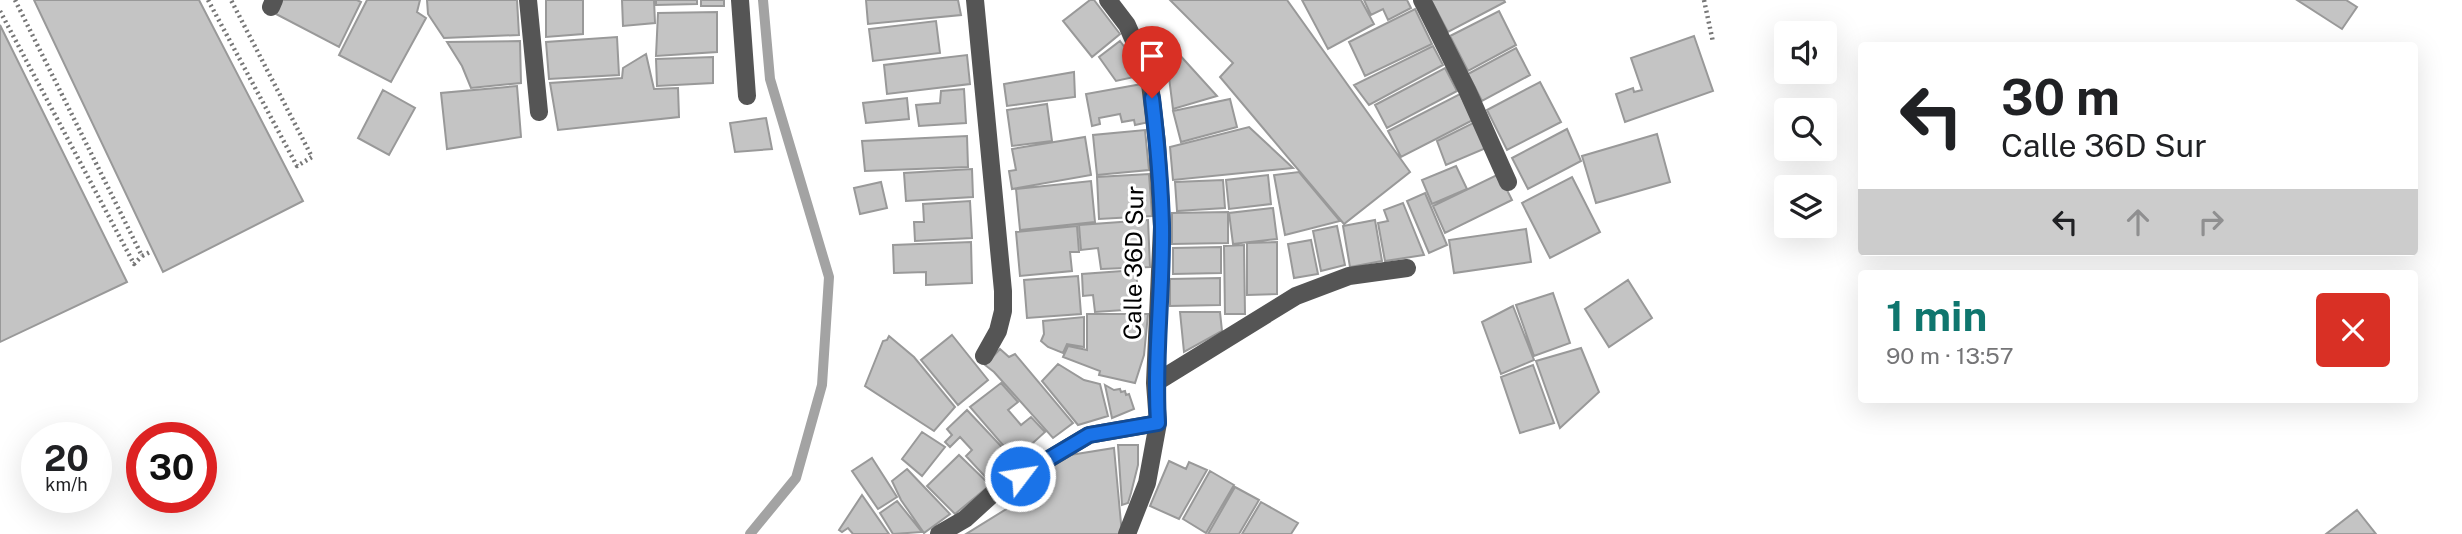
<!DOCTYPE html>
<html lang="es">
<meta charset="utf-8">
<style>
:root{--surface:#fff;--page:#f6f6f6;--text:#202124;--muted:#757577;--accent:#0f766e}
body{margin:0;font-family:"Public Sans",sans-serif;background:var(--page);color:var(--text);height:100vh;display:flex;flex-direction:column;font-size:26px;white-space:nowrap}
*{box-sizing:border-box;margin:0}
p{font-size:23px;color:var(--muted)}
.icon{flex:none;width:38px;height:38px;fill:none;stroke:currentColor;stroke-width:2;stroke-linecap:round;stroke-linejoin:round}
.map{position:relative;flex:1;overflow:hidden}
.side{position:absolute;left:1858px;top:270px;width:560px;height:133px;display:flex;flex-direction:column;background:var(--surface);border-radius:7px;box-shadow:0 7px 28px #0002}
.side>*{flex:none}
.hud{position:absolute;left:1858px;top:42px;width:560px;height:214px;border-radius:7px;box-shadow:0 7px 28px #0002;background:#fff;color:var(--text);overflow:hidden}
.tools{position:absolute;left:1774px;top:21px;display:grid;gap:14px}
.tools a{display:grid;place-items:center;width:63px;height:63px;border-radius:7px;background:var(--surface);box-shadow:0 7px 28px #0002;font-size:35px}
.speed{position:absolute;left:21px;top:422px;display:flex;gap:14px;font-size:35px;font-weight:700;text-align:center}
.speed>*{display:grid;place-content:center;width:91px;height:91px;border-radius:50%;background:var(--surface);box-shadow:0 7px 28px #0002;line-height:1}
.speed small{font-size:18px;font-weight:400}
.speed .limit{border:10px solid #d22;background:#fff;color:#111}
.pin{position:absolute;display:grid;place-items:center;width:60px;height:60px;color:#fff;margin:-72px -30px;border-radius:50% 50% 50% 0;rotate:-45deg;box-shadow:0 0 7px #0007}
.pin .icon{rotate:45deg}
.me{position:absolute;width:77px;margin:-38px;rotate:59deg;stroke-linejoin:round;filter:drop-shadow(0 0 5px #0008)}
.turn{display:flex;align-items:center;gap:24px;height:147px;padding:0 28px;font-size:32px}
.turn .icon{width:91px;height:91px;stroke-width:2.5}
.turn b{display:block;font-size:49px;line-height:60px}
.lanes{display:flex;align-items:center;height:66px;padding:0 28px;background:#0003;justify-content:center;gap:35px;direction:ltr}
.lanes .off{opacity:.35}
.round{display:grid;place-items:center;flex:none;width:74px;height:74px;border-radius:7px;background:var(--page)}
.head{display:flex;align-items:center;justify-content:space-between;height:119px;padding:0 28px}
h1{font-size:42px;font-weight:700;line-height:52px;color:var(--accent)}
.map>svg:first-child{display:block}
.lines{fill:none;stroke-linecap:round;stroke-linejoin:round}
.stream{stroke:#a3a3a3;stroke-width:10}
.building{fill:#c4c4c4;stroke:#999;stroke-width:2}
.path{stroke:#777;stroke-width:4.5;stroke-dasharray:2 3.5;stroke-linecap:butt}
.minor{stroke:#555;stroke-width:18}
.route-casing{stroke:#114b97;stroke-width:18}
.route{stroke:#1a73e8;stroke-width:12}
.labels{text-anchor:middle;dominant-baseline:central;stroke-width:6;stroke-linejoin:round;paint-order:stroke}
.street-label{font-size:24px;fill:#000;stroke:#fff}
</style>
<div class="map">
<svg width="2462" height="534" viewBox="0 0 2462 534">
<rect width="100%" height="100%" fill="#fff"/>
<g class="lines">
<!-- stream -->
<path class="stream" d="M750,534L796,478L822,385L829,277L770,79L763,0"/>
</g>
<!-- building -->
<path class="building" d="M34,0H199L303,201L163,272Z
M282,0H357L361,2L339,47L276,14Z
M367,0H420L417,12L426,18L391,82L339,55Z
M427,0H517L519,35L444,38L428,14Z
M546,0H583V34L546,37Z
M622,0H654L655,23L623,26Z
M656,0H697V4L656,5Z
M701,0H724V6H701Z
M866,0H958L961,15L868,24Z
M1090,0H1094L1120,34L1092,57L1063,21Z
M1170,0H1287L1410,172L1344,224L1220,77L1233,63Z
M1302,0H1361L1374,24L1328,49Z
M1364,0H1407L1411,8L1388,20L1383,9L1371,15Z
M1431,0H1504L1505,2L1448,32Z
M2297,0H2346L2357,7L2342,29Z
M1415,9L1432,44L1365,76L1349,42Z
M1499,11L1516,45L1468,71L1450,36Z
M717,12V52L656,56L658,13Z
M936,21L940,53L873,61L869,29Z
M0,25L127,282L0,342Z
M1694,36L1713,91L1625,122L1616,94L1633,88L1634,92L1642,90L1631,58Z
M617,37L619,75L549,79L546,42Z
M520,41L521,83L471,88L462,66L447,42Z
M1120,41L1141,69L1143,75L1116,81L1099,57Z
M1433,46L1443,65L1369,105L1354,85Z
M1516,48L1530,75L1482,101L1468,74Z
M1177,52L1217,96L1173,109L1166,54Z
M646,54L654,89L678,88L679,117L558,130L550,83L622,78L623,68Z
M967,55L970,84L887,94L884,65Z
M713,57V83L657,86L656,59Z
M1445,68L1457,91L1387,128L1375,105Z
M1074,72L1075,97L1007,106L1004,84Z
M1540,82L1561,122L1507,150L1487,110Z
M1142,84L1149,122L1135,125L1134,120L1122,122L1120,114L1099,118L1100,124L1092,126L1086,94Z
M517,86L521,137L447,149L441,93Z
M964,89L966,123L919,126L916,105L940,103L941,91Z
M383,90L415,108L389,155L358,138Z
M1460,94L1473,120L1401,157L1388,131Z
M907,98L909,119L866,123L863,103Z
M1230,99L1237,127L1181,142L1173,111Z
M1047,104L1052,141L1012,146L1007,110Z
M766,118L772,149L735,152L730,123Z
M1475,122L1486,148L1446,165L1437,141Z
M1249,127L1293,168L1173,180L1170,147Z
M1567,129L1581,161L1528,189L1512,158Z
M1145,130L1149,170L1097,175L1093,135Z
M1657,134L1670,182L1596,203L1582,156Z
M967,136L968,167L865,171L862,141Z
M1085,137L1091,175L1012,189L1009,171L1016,170L1012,149Z
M1456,166L1467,189L1432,204L1422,180Z
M972,169L973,197L906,201L904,173Z
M1299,172L1340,221L1285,235L1274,175Z
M1149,174L1152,216L1099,219L1097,177Z
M1499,174L1512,200L1445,233L1433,206Z
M1268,175L1271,204L1229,209L1226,180Z
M1572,177L1600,232L1550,258L1522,203Z
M1223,180L1225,208L1177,211L1175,182Z
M1091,181L1095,222L1020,230L1016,189Z
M881,182L887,208L860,214L854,188Z
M1425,193L1447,245L1429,253L1407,201Z
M970,201L972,238L915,241L914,222H924L923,204Z
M1403,203L1424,255L1385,261L1378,223L1388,221L1384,210Z
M1273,208L1277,239L1233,244L1229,213Z
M1228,212V243L1172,244V213Z
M1148,220L1150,267L1101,269L1098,248L1081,250L1079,225Z
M1375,220L1382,261L1350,267L1343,226Z
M1077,226L1079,252H1070L1072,271L1020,276L1016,232Z
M1337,226L1345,265L1321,271L1313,231Z
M1526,229L1531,262L1454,273L1449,240Z
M1311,240L1318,274L1294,278L1288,244Z
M971,242L972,283L926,285V272L894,273L893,245Z
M1277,242V294L1247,295V243Z
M1244,245L1245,314H1225L1224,246Z
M1221,247V273L1173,274V248Z
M1136,270L1139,309L1095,312L1093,295L1083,296L1082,274Z
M1078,276L1081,314L1027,318L1024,280Z
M1220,278V305L1170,306V279Z
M1628,280L1652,318L1609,347L1585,309Z
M1553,293L1570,343L1534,356L1516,305Z
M1513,306L1534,360L1501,374L1482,322Z
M1180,312H1220L1222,331L1184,352Z
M1087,314H1148L1144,355L1135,383L1099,375L1100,371L1063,357L1068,346L1087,350Z
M1084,317V347L1067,344L1063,353L1048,347L1041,341L1044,334L1043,321Z
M952,335L988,380L958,405L921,360Z
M889,336L914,357L955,407L934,431L865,386L883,341L887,340Z
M1581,348L1599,392L1560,428L1536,361Z
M1000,349L1009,357L1015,354L1073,423L1053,438L994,372L985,365Z
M1058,364L1084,380L1100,384L1108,416L1078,425L1042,381Z
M1533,365L1554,423L1520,433L1501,377Z
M1001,383L1018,402L1008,410L1021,425L1031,417L1045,432L1015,459L970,407Z
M1105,385L1114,390L1120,389L1121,392L1125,391L1126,395L1129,394L1134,409L1112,418Z
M967,410L1015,461L991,483L966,456L972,450L960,437L950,447L945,442L952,435L947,429Z
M922,432L945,447L922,476L902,459Z
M1118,445H1138V465L1131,493L1128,503L1122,505Z
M1114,448L1122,534H966L1021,500L1017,495L1033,485L1029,479L1064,456Z
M959,455L990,485L955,514L927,486Z
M872,458L897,497L878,509L852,471Z
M1169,461L1186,469L1189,462L1207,470L1179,519L1150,506Z
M907,469L950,514L924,533L901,500L892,481Z
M1210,471L1234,485L1206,533L1183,519Z
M1235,487L1259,500L1239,534H1208Z
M862,495L889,534H853L848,528L842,532L839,530Z
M897,501L922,532L893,534L880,513Z
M1261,502L1298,523L1291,534H1242Z
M2357,510L2376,534H2326Z"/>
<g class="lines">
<!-- path -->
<path class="path" d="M15,0L142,256L152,251
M208,0L297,166L312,157L231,0
M1704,0L1713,42
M0,11L134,264L142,256"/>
<!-- minor -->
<path class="minor" d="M528,0L539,112
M740,0L747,96
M975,0L1003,291V311L998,331L984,356
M1108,0L1127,25L1149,75L1157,143L1162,227L1155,383L1158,423L1147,483L1127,534
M1422,0L1467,90L1508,182
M271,7L274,0
M1155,383L1296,296L1349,276L1407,268
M939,534L965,519L997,490L1089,435L1158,423"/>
</g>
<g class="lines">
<defs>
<path id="route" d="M1020,476L1089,435L1158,423C1154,357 1163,292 1162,226C1161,183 1157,140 1152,98"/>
</defs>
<!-- route casing -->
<use href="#route" class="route-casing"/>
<!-- route -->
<use href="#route" class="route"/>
</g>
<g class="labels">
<!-- street labels -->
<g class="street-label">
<text transform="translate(1133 263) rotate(-89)">Calle 36D Sur</text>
</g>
</g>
</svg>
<div class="tools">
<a><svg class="icon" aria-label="sound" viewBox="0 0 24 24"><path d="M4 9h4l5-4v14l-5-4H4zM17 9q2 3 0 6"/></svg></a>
<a><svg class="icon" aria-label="search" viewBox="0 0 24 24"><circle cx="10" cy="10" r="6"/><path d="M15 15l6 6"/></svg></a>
<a><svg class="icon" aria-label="layers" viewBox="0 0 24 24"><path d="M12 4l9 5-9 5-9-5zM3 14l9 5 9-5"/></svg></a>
</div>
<div class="speed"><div>20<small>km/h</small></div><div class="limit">30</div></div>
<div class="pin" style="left:1152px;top:98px;background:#d93025"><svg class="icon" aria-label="arrive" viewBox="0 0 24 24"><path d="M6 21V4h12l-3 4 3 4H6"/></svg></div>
<svg class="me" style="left:1020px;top:476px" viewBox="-20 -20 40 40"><circle r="17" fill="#1a73e8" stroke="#fff" stroke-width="3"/><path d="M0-11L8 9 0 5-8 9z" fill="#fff"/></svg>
<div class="hud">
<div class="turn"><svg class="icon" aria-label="left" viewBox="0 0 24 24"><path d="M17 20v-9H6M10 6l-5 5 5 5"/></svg><div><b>30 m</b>Calle 36D Sur</div></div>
<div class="lanes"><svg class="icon" aria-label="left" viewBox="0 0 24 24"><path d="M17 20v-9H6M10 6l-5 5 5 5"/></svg><svg class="icon off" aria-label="ahead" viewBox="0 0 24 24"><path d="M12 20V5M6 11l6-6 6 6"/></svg><svg class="icon off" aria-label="right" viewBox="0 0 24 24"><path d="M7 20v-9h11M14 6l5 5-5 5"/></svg></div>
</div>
<section class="side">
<div class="head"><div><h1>1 min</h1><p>90 m · 13:57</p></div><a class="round" style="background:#d93025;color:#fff"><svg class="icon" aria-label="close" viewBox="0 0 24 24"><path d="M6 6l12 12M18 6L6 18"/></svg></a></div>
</section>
</div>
